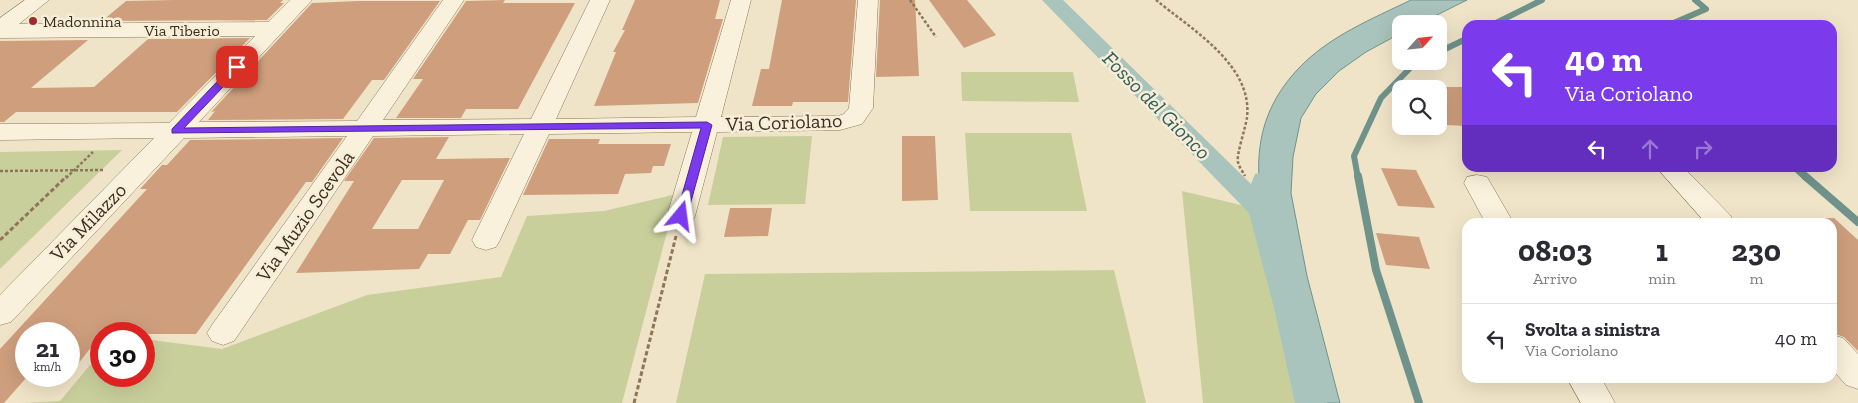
<!DOCTYPE html>
<html lang="it">
<style>
:root{--surface:#fff;--page:#f2f2f3;--text:#2b2b33;--muted:#7c7c81;--line:#e1e1e2}
body{margin:0;font-family:"Zilla Slab",serif;background:var(--page);color:var(--text);height:100vh;display:flex;flex-direction:column;font-size:19px;white-space:nowrap}
*{box-sizing:border-box;margin:0}
p{font-size:16px;color:var(--muted)}
.icon{flex:none;width:28px;height:28px;fill:none;stroke:currentColor;stroke-width:2;stroke-linecap:round;stroke-linejoin:round}
.map{position:relative;flex:1;overflow:hidden}
.drawer{position:absolute;left:1462px;top:218px;width:375px;height:165px;display:flex;flex-direction:column;background:var(--surface);border-radius:15px;box-shadow:0 5px 20px #0002}
.drawer>*{flex:none}
.hud{position:absolute;left:1462px;top:20px;width:375px;height:152px;border-radius:15px;box-shadow:0 5px 20px #0002;background:#7c3aed;color:#fff;overflow:hidden}
.needle{width:32px;rotate:63deg}
.fabs{position:absolute;left:1392px;top:15px;display:grid;gap:10px}
.fabs a{display:grid;place-items:center;width:55px;height:55px;border-radius:10px;background:var(--surface);box-shadow:0 5px 20px #0002;font-size:25px}
.speed{position:absolute;left:15px;top:322px;display:flex;gap:10px;font-size:25px;font-weight:700;text-align:center}
.speed>*{display:grid;place-content:center;width:65px;height:65px;border-radius:50%;background:var(--surface);box-shadow:0 5px 20px #0002;line-height:1}
.speed small{font-size:12px;font-weight:400}
.speed .limit{border:8px solid #d22;background:#fff;color:#111}
.pin{position:absolute;display:grid;place-items:center;width:42px;height:42px;color:#fff;margin:-21px;border-radius:10px;box-shadow:0 2px 8px #0006}
.me{position:absolute;width:55px;margin:-28px;rotate:16deg;stroke-linejoin:round;filter:drop-shadow(0 0 4px #0008)}
.turn{display:flex;align-items:center;gap:18px;height:105px;padding:0 20px;font-size:22px}
.turn .icon{width:65px;height:65px;stroke-width:2.5}
.turn b{display:block;font-size:35px;line-height:42px}
.lanes{display:flex;align-items:center;height:48px;padding:0 20px;background:#0003;justify-content:center;gap:25px;direction:ltr}
.lanes .off{opacity:.35}
.eta{display:flex;justify-content:space-evenly;align-items:center;height:85px;text-align:center}
.eta b{font-size:30px;font-weight:700;line-height:35px}
ul{padding:0;list-style:none}
li{display:flex;align-items:center;gap:15px;height:70px;padding:0 20px;border-top:1px solid var(--line)}
li div{flex:1}
li b{display:block;font-size:19px}
li em{font-style:normal}
.map>svg:first-child{display:block}
.green{fill:#c9cf9b}
.water{fill:#a9c4bc;stroke:#6f938a}
.lines{fill:none;stroke-linecap:round;stroke-linejoin:round}
.stream-far1{stroke:#6f938a;stroke-width:6}
.stream{stroke:#6f938a;stroke-width:8}
.canal{fill:#a9c4bc;fill-rule:evenodd}
.building{fill:#cf9f7d;fill-rule:evenodd}
.minor-casing{stroke:#8d765c;stroke-width:1}
.path-far1{stroke:#8d765c;stroke-width:2.5;stroke-dasharray:3 2;stroke-linecap:butt}
.path{stroke:#8d765c;stroke-width:3;stroke-dasharray:4.5 2.5;stroke-linecap:butt}
.minor{fill:#faf1dc;fill-rule:evenodd}
.route{fill:#7c3aed;stroke:#51269a}
.poi-dot{fill:#9e2a2b;stroke:#f7eed8;stroke-width:2}
.labels{text-anchor:middle;dominant-baseline:central;stroke-width:5;stroke-linejoin:round;paint-order:stroke}
.far-poi-label{font-size:16px;fill:#3d2e20;stroke:#f7eed8;text-anchor:start}
.far-street-label{font-size:16px;fill:#3d2e20;stroke:#f7eed8}
.street-label{font-size:20px;fill:#3d2e20;stroke:#f7eed8}
.water-label{font-size:21px;font-style:italic;fill:#2f5d5a;stroke:#f7eed8}
</style>
<div class="map">
<svg width="1858" height="403" viewBox="0 0 1858 403">
<rect width="100%" height="100%" fill="#f0e4c8"/>
<!-- green -->
<path class="green" d="M961,72H1073L1079,102L962,101Z
M965,133H1071L1087,211H970Z
M812,136L805,204L708,205L723,137Z
M122,150L0,269V152Z
M1182,191L1262,210L1289,308L1311,403H1203Z
M677,194L622,403H24L60,401L101,352V376H144V339L222,349L367,295L501,277L527,216L604,211Z
M1114,270L1146,403H676L705,274Z"/>
<!-- water -->
<path class="water" d="M1411,0H1467L1419,24H1401V33L1366,52L1339,71L1316,94L1301,118L1293,157L1291,193L1307,276L1340,403H1311C1304,370 1297,336 1288,303C1265,221 1231,140 1298,69C1329,36 1372,19 1411,0Z"/>
<g class="lines">
<!-- stream-far1 -->
<path class="stream-far1" d="M1492,25L1542,0
M1669,25L1706,9L1695,0
M1439,52L1468,38
M1795,168L1806,178
M1358,178L1354,156L1381,98L1414,64L1420,61"/>
<!-- stream -->
<path class="stream" d="M1358,176L1376,270L1419,403
M1805,176L1858,222"/>
<!-- canal -->
<path class="canal" d="M1042,0H1063L1251,184L1255,174L1264,172L1273,174L1277,180L1275,210L1304,308L1327,403H1295L1274,308L1249,213Z"/>
</g>
<!-- building -->
<path class="building" d="M174,0H283L280,3H284L267,20L102,21L126,1Z
M505,0L503,3H575L518,109H466L461,118H396L423,79H413L466,1Z
M635,0H720L715,19H723L698,103L594,106L616,52H613L625,30H622Z
M782,0H856L848,102H793L792,106H752L761,69H769Z
M880,0H915L919,76L876,77Z
M929,0H967L996,35L964,48Z
M358,1H440L384,80H372L343,119L208,120L215,111L211,112L312,3Z
M250,38L177,112H16L4,122H0V41L88,40L31,88L94,87L148,39Z
M1439,87H1468V126L1446,125L1439,112Z
M902,136H935L938,200L902,201Z
M449,137L436,159L510,158L480,220H468L450,254H428L419,269L296,273L354,181H344L374,138ZM402,180H444L418,229H372Z
M343,138L312,182H306L196,334H101L69,376V334H26V378L4,403H0V349L147,189H140L162,165H167L190,140Z
M549,139H600L598,144H671L664,166H653L651,173L625,174L618,194L523,195Z
M1381,168L1416,170L1435,208L1398,206Z
M730,208H772L768,236L724,237Z
M1834,218L1858,240V351L1844,337L1838,335L1832,329V222H1803L1800,219Z
M1376,233L1419,237L1430,269L1386,265Z"/>
<g class="lines">
<defs>
<path id="minor" d="M25,0H49L19,24L268,22L290,0H312L199,122L357,121L443,0H464L383,120L531,119L590,0H610L556,119L696,117L731,0H751L721,117L838,116L844,114L849,108L858,0H878L873,108L862,124L840,130L717,132L695,216L691,222L681,225L671,222L667,216L692,132L549,134L500,240L496,247L486,250L476,247L472,240L524,134L373,136L234,341L223,345L212,341L207,333L212,325L347,136L184,138L11,322L0,325V295L154,138L0,140V124L169,123L255,36L0,38V18Z
M1657,168H1684L1730,215L1734,222H1705Z
M1477,175L1487,177L1513,222H1485L1464,183L1467,177Z
M1832,335L1843,338L1858,354V389L1846,385L1832,369Z
M1567,378H1601L1615,403H1581Z"/>
</defs>
<!-- minor casing -->
<use href="#minor" class="minor-casing"/>
<!-- path-far1 -->
<path class="path-far1" d="M910,0L936,37
M1156,0C1191,29 1253,65 1247,117C1246,127 1236,155 1238,162C1239,167 1243,172 1245,176
M0,171L104,170
M66,178L93,152"/>
<!-- path -->
<path class="path" d="M0,240L67,176
M634,403L676,236"/>
<!-- minor -->
<use href="#minor" class="minor"/>
</g>
<!-- route -->
<path class="route" d="M233,65L242,67L184,128L707,122L712,125L687,216L681,220L676,216L701,128L172,133V129Z"/>
<!-- markers -->
<circle class="poi-dot" cx="33" cy="21" r="5"/>
<g class="labels">
<!-- far-poi labels -->
<g class="far-poi-label">
<text x="43" y="21">Madonnina</text>
</g>
<!-- far-street labels -->
<g class="far-street-label">
<text x="182" y="30">Via Tiberio</text>
</g>
<!-- street labels -->
<g class="street-label">
<text transform="translate(784 122) rotate(-2)">Via Coriolano</text>
<text transform="translate(305 216) rotate(-55)">Via Muzio Scevola</text>
<text transform="translate(88 222) rotate(-46)">Via Milazzo</text>
</g>
<!-- water labels -->
<g class="water-label">
<text transform="translate(1157 105) rotate(45)">Fosso del Gionco</text>
</g>
</g>
</svg>
<div class="fabs">
<a><svg class="needle" viewBox="-14 -14 28 28"><path d="M0-13l5 13h-10z" fill="#e53935"/><path d="M0 13l5-13h-10z" fill="#7c7c81"/></svg></a>
<a><svg class="icon" aria-label="search" viewBox="0 0 24 24"><circle cx="10" cy="10" r="6"/><path d="M15 15l6 6"/></svg></a>
</div>
<div class="speed"><div>21<small>km/h</small></div><div class="limit">30</div></div>
<div class="pin" style="left:237px;top:67px;background:#d93025"><svg class="icon" aria-label="arrive" viewBox="0 0 24 24"><path d="M6 21V4h12l-3 4 3 4H6"/></svg></div>
<svg class="me" style="left:681px;top:216px" viewBox="-20 -20 40 40"><path d="M0-17L14 15 0 8-14 15z" fill="#7c3aed" stroke="#fff" stroke-width="4"/></svg>
<div class="hud">
<div class="turn"><svg class="icon" aria-label="left" viewBox="0 0 24 24"><path d="M17 20v-9H6M10 6l-5 5 5 5"/></svg><div><b>40 m</b>Via Coriolano</div></div>
<div class="lanes"><svg class="icon" aria-label="left" viewBox="0 0 24 24"><path d="M17 20v-9H6M10 6l-5 5 5 5"/></svg><svg class="icon off" aria-label="ahead" viewBox="0 0 24 24"><path d="M12 20V5M6 11l6-6 6 6"/></svg><svg class="icon off" aria-label="right" viewBox="0 0 24 24"><path d="M7 20v-9h11M14 6l5 5-5 5"/></svg></div>
</div>
<section class="drawer">
<div class="eta">
<div><b>08:03</b><p>Arrivo</p></div>
<div><b>1</b><p>min</p></div>
<div><b>230</b><p>m</p></div>
</div>
<ul>
<li><svg class="icon" aria-label="left" viewBox="0 0 24 24"><path d="M17 20v-9H6M10 6l-5 5 5 5"/></svg><div><b>Svolta a sinistra</b><p>Via Coriolano</p></div><em>40 m</em></li>
</ul>
</section>
</div>
